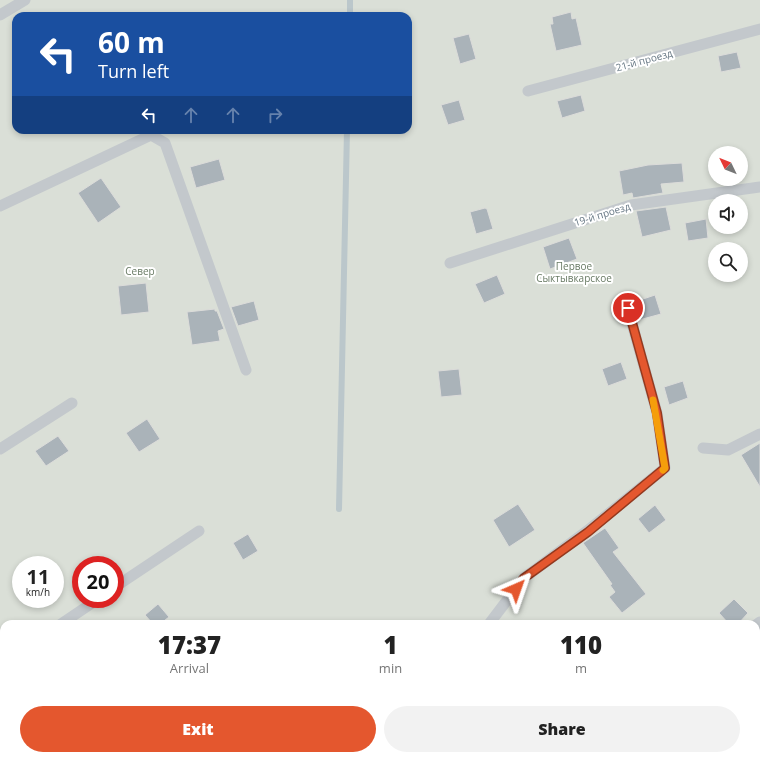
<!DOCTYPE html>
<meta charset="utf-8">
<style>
:root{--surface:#fff;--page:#f2f2f2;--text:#222;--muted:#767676;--accent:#e4572e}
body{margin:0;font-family:"Open Sans",sans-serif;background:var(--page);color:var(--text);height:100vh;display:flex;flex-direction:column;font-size:15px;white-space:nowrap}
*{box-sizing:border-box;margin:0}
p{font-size:13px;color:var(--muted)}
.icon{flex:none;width:22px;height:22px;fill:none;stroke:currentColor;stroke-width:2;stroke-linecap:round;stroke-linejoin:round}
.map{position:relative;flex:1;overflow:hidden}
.side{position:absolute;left:0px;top:620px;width:760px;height:140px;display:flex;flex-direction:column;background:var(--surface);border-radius:12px 12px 0 0;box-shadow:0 2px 6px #0003}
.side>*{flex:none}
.banner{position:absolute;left:12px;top:12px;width:400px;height:122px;border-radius:12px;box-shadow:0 2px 6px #0003;background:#1a4fa0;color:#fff;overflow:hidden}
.needle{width:26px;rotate:313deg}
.fabs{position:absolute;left:708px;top:146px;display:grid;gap:8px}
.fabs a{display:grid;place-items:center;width:40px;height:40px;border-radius:50%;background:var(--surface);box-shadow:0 2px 6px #0003;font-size:20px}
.speed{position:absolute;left:12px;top:556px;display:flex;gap:8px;font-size:20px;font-weight:700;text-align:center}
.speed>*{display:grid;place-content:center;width:52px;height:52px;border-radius:50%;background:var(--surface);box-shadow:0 2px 6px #0003;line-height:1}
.speed small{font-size:10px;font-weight:400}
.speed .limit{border:6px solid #d22;background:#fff;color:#111}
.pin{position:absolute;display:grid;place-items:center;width:34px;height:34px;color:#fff;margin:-17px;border:2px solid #fff;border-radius:50%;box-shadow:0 1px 4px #0007}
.me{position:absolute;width:44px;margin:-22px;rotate:43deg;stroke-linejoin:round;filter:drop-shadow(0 0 3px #0008)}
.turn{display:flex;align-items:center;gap:14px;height:84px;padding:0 20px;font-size:18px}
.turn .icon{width:52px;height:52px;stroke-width:2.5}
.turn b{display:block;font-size:28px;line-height:34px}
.lanes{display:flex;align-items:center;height:38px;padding:0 20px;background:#0003;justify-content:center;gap:20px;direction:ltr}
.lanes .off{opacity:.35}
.eta{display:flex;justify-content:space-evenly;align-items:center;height:68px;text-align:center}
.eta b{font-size:24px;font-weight:800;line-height:28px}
.cta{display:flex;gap:8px;margin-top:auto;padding:8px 20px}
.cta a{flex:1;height:46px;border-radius:24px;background:var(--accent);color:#fff;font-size:16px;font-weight:800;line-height:46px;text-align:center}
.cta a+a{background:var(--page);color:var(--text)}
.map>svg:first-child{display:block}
.green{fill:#dadfd7;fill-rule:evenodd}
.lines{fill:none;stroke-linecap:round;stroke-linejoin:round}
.stream{stroke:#bbc7cb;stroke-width:6}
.building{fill:#aab3b9;stroke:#dcdcda}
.lane{stroke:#c3c8cc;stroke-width:11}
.route-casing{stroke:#94391e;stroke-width:10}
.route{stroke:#e4572e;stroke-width:7}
.slow{stroke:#f59e0b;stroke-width:7}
.labels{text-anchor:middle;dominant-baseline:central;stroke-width:4;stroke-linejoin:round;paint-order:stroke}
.street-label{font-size:10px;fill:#657683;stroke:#fff}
.park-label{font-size:10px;fill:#687a64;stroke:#fff}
</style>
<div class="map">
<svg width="760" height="760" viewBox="0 0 760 760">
<rect width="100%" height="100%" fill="#fafaf8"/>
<!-- green -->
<path class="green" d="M0,0H760V760H0ZM16,16H408V130H16ZM715,153H741V179H715ZM715,201H741V227H715ZM715,249H741V275H715ZM21,565H55V599H21ZM81,565H115V599H81ZM4,624H756V756H4Z"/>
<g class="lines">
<!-- stream -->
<path class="stream" d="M350,16V0
M339,509L347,130"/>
</g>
<!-- building -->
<path class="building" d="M571,12L572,19L576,18L582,45L556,51L550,24H553L552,17Z
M469,34L476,59L460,64L453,38Z
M737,52L741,68L721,72L718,56Z
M581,95L585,111L562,118L557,101Z
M459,100L465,120L448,125L441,105Z
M219,159L225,180L196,188L190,167Z
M682,163L684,182L661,184L663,193L633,198L632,193L623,195L619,171L648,165Z
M101,178L121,207L98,223L78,193Z
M666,207L671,230L642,237L636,211Z
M485,208L487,209L493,229L476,234L470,212Z
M706,219L708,238L688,241L685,223Z
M569,238L577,259L550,269L543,247Z
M497,275L505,294L484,303L475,284Z
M146,283L149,312L121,315L118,286Z
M655,295L661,314L639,320L634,302Z
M254,301L259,320L238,326L231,307Z
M215,309V311H217L224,329L218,331L220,341L192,345L187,312Z
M621,362L627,379L608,386L602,369Z
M459,369L462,395L441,397L438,371Z
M683,381L688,398L669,405L664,387Z
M147,419L160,439L139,452L126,433Z
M58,436L69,451L46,466L35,451Z
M760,443V487L741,455Z
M518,504L535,530L509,547L493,520Z
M655,505L666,520L649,533L638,519Z
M605,528L619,548L613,552L646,594L622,613L609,597L615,592L610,585L612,584L583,543Z
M248,534L258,551L243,560L233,543Z
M734,599L748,613L738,624H729L719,613Z
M158,604L169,617L160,624H153L145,615Z"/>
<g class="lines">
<!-- lane -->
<path class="lane" d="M0,15L25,0
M528,91L760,29
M0,206L151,135L165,143L246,370
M450,263L631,205L760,187
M703,448L728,450L760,434
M0,449L72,403
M115,587L199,531
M61,624L98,599
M489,624L524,578L587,531L665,468L657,413L628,309
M756,625L760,622
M0,666L4,663
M524,756L527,760
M192,760L198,756
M548,760L553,756"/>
</g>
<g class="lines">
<defs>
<path id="route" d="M516,589L524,578L588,532L665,468L657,413L628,308"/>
</defs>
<!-- route casing -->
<use href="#route" class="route-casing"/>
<!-- route -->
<use href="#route" class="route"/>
<!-- slow -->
<path class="slow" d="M653,400L665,468L663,470"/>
</g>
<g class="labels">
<!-- street labels -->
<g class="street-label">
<text transform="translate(644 60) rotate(-15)">21-й проезд</text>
<text transform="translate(602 214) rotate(-17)">19-й проезд</text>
</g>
<!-- park labels -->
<g class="park-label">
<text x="574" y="266">Первое<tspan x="574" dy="12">Сыктывкарское</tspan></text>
<text x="140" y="271">Север</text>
</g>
</g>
</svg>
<div class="fabs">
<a><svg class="needle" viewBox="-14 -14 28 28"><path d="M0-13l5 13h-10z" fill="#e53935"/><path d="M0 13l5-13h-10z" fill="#767676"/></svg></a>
<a><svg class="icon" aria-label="sound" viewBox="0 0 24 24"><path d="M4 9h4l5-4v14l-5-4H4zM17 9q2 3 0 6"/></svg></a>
<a><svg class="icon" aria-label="search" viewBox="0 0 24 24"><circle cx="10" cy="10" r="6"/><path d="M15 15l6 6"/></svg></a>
</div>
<div class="speed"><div>11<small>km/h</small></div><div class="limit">20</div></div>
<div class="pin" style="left:628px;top:308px;background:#d93025"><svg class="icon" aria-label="arrive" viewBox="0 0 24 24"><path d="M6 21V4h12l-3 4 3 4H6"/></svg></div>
<svg class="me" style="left:516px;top:589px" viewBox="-20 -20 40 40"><path d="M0-17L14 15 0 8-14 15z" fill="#e4572e" stroke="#fff" stroke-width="4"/></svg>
<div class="banner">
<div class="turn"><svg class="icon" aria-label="left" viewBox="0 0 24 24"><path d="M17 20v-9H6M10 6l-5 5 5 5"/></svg><div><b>60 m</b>Turn left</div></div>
<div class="lanes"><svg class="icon" aria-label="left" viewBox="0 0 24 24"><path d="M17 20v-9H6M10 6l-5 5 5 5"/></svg><svg class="icon off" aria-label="ahead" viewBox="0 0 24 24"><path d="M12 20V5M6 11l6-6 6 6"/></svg><svg class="icon off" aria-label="ahead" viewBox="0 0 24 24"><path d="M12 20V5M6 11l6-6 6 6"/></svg><svg class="icon off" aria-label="right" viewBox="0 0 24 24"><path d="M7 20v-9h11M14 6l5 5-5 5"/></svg></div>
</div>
<section class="side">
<div class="eta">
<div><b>17:37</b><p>Arrival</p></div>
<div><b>1</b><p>min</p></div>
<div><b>110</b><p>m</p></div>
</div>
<div class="cta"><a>Exit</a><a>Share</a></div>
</section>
</div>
